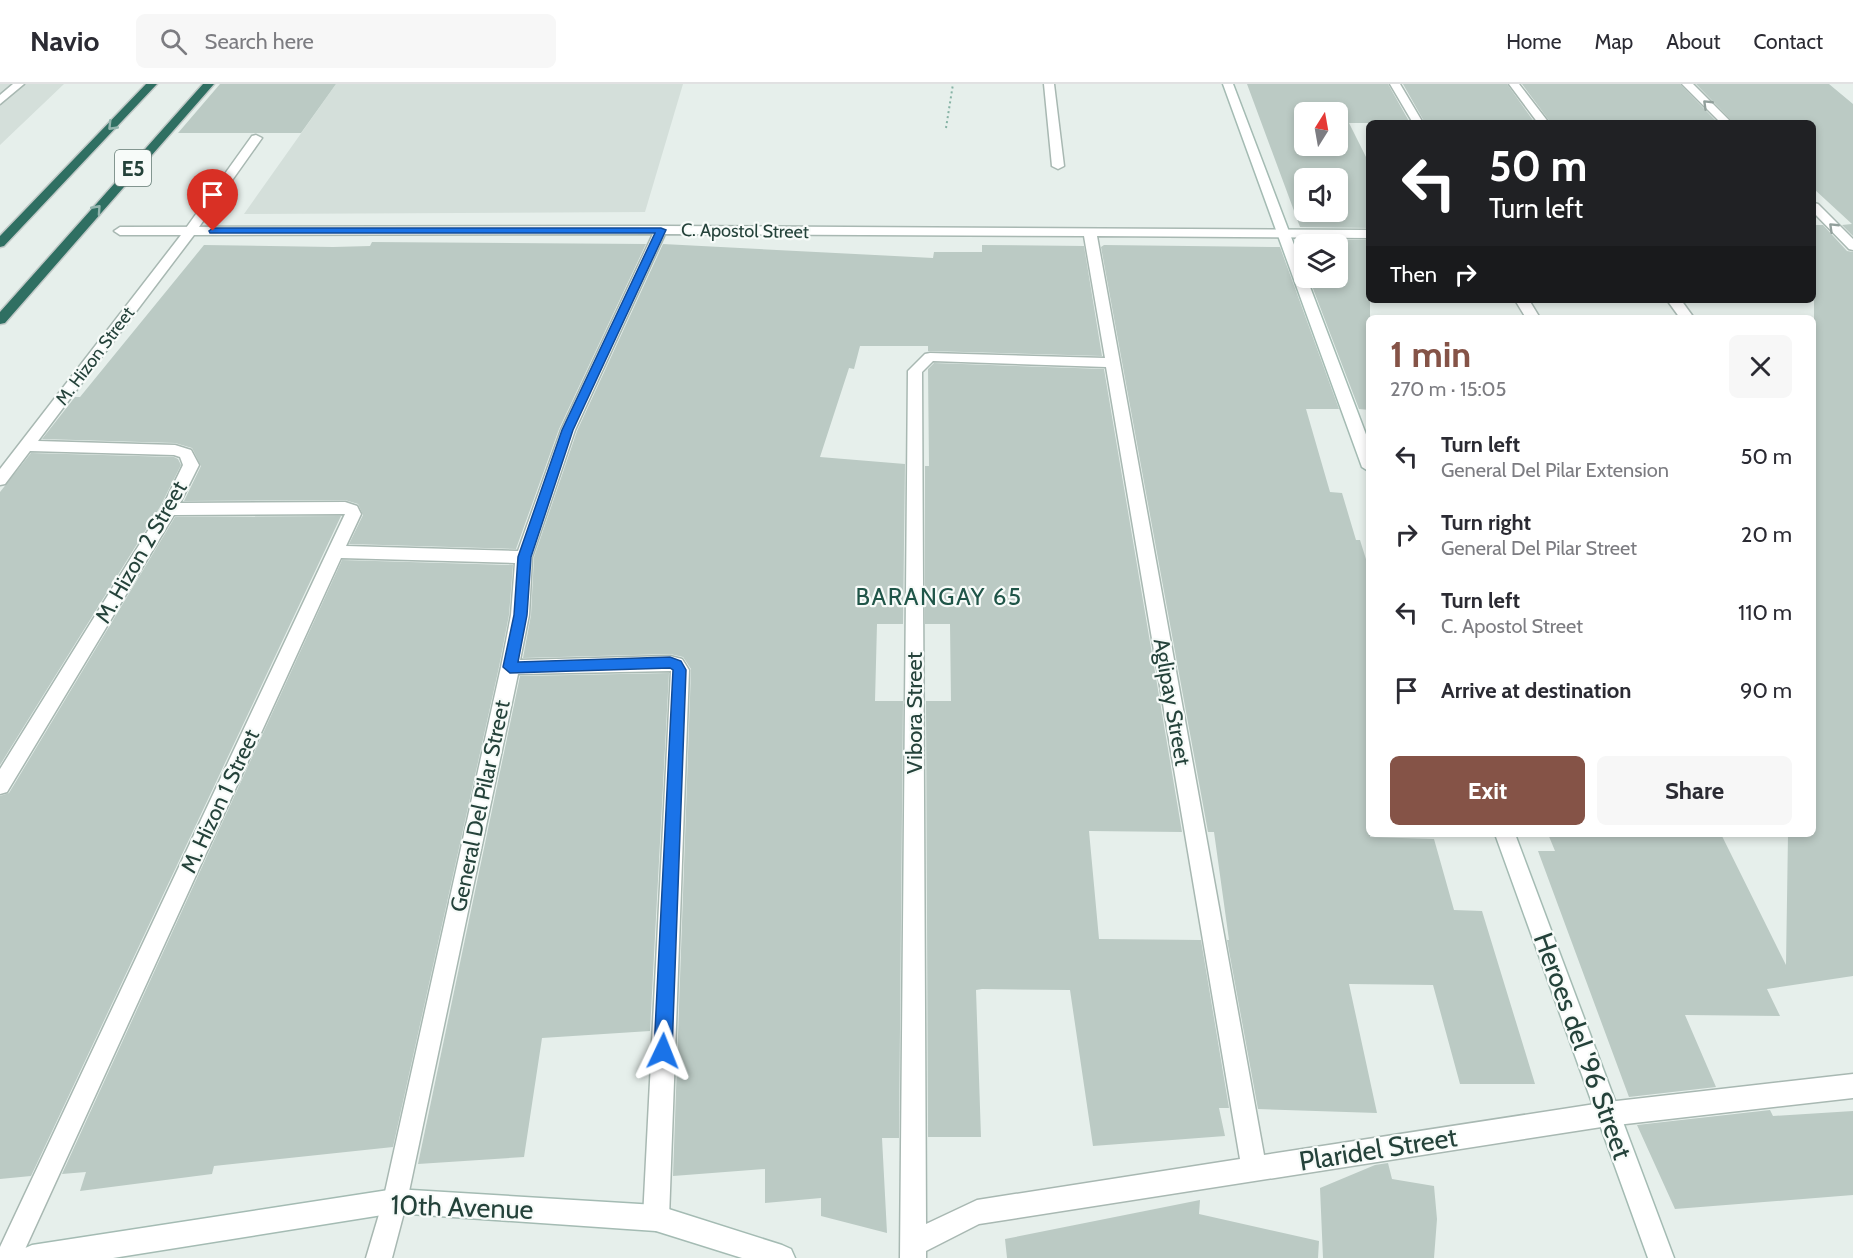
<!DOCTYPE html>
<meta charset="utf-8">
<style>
:root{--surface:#fff;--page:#f7f7f7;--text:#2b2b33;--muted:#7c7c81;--line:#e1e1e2;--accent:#855347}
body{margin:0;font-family:Cabin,sans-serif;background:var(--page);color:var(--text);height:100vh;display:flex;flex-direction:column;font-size:22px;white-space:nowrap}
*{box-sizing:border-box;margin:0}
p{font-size:20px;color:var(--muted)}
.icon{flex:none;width:33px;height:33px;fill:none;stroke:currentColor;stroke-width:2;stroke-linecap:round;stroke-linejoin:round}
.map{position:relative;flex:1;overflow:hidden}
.drawer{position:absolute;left:1366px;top:231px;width:450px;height:522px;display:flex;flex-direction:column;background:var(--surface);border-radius:9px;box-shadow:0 3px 9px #0003}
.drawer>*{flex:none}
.guide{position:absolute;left:1366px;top:36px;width:450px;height:183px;border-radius:9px;box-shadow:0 3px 9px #0003;background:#202124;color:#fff;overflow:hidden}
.needle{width:39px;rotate:11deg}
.fabs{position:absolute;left:1294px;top:18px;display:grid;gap:12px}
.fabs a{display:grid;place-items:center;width:54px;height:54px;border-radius:9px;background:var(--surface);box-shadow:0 3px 9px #0003;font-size:30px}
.pin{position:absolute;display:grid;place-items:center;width:51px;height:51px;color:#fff;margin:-62px -26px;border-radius:50% 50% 50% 0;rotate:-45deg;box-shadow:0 0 6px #0007}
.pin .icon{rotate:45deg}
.me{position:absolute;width:66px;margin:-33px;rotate:2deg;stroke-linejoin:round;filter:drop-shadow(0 0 4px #0008)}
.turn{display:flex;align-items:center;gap:21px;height:126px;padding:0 24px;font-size:27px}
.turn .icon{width:78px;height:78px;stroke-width:2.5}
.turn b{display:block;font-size:42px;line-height:51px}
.then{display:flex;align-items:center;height:57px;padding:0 24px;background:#0003;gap:12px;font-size:22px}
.round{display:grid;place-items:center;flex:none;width:63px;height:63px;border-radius:9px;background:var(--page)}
.headline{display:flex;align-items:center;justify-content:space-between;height:102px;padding:0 24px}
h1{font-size:36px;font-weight:700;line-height:45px;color:var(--accent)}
.button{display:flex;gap:12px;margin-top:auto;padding:12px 24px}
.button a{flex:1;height:69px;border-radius:9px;background:var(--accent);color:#fff;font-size:24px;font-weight:700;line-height:69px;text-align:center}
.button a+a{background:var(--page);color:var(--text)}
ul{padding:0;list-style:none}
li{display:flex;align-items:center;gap:18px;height:78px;padding:0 24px}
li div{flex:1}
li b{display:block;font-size:22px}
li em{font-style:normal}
header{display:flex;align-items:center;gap:36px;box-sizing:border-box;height:84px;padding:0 30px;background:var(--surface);border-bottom:2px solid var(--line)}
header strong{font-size:28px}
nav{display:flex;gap:33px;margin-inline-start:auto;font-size:21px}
.search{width:420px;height:54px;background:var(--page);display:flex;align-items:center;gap:15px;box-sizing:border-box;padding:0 21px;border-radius:9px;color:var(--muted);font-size:22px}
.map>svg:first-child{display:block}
.built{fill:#d4dfda}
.building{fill:#bbcac4;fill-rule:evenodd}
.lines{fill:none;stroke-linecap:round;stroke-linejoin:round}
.lane-casing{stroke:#a8b8b2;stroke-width:3}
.street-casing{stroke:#a8b8b2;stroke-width:3}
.secondary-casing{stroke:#a4bbb3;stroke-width:3}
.highway-casing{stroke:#c2cac8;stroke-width:3}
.path{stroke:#86b3a5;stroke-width:2;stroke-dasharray:2 3;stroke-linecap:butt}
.lane{fill:#fff;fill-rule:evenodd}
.street{fill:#fff;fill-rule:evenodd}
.secondary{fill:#fff;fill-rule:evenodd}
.highway{fill:#2f6f62;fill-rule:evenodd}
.oneway{stroke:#92a09c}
.oneway2{stroke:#93b5ae}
.route{fill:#1a73e8;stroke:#114b97;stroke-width:1.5}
.labels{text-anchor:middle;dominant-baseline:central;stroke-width:4.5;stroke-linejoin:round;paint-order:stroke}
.far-street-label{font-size:18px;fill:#24423a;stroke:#f7fbf9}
.shield{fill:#f7fbf9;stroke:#637a73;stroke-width:1.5}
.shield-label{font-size:21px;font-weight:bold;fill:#24423a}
.street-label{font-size:22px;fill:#24423a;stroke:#f7fbf9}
.neighbourhood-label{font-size:24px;letter-spacing:1.5px;fill:#1f5548;stroke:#f7fbf9}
.near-street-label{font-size:27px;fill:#24423a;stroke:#f7fbf9}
</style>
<header>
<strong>Navio</strong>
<div class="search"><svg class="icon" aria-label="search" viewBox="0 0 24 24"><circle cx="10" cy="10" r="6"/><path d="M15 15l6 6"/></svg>Search here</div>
<nav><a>Home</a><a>Map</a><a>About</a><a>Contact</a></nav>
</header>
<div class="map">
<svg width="1853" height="1174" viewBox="0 0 1853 1174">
<rect width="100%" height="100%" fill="#e6efeb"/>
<!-- built -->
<path class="built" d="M0,0H64L0,61Z
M336,0H683L645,128L244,130Z"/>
<!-- building -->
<path class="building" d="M220,0H336L301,49H178Z
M1247,0H1388L1410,39H1349L1370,81V144L1300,143ZM1305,28H1338V62H1305ZM1305,94H1338V128H1305Z
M1403,0H1507L1535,39H1425Z
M1522,0H1680L1718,39H1551Z
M1696,0H1829L1853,20V152L1842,141L1852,140L1814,105V39H1734Z
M1814,141H1823L1847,167L1853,168V892L1767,905L1780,932L1685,931L1716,1003L1629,1013L1538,767H1555L1548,750H1721L1786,881L1788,750H1814Z
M1305,156H1370V326L1359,325L1309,194H1338V160H1305V183L1298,164H1300L1298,158H1306Z
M372,158L646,160L559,345L516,465L349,460L363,431L358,420L345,416L184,417L201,382L192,364L175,359L42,355L75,313H80L204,161L333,163L370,162Z
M663,160L933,174L934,168H982V161L1084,162L1102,272L928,267V262H860L854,285L849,284L820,373L905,380L903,540H877L875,617H903L899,1054H882L887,1149L821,1132V1114L765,1119V1085L673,1092L691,585L683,573L670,570L523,574L531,531L534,473L577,347Z
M1104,161L1280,163L1339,325H1306L1330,408L1342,409L1356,456H1360L1370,488V753L1434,755L1454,826L1482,827L1535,1000H1460L1433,901L1349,900L1377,1029L1258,1025L1227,856H1229L1214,748H1208L1101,163Z
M934,279L1104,285L1182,748L1089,747L1099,855L1201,856L1229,1024H1219L1225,1052L1093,1062L1070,906L982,905L976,906L981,1053H928L926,617H951L950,540H925V382H929L928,285Z
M31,369L174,373L178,375L181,381L160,423L0,681V408Z
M341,432L31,1092L0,1095V712L9,709L175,433Z
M342,476L513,481L509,531L499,583L393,1063L214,1082L212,1090L80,1107L86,1088L62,1090Z
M669,589L650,947L542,954L524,1073L418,1080L520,592Z
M1770,1026L1773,1032L1853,1027V1111L1675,1125L1637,1041Z
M1388,1079L1392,1095L1434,1102L1437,1135L1434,1174H1323L1320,1104L1375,1081Z
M1200,1116L1199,1130L1319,1157L1318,1174H1007L1005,1155Z"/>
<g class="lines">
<defs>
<path id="lane" d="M13,0H24L0,20V11Z
M1044,0H1054L1064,82L1058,85L1052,82Z
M256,51L262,54L194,150H186L184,147L186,144L252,52Z"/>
<path id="street" d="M1390,0H1400L1423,39H1413Z
M1509,0H1519L1549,39H1538Z
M1682,0H1693L1732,39H1721Z
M1814,119L1818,120L1853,155V166L1849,165L1814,129Z
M661,142L1370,146V154L1097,152L1264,1071L1608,1018L1853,990V1014L1608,1042L979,1140L926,1167V1174H900L908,287L925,270L930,269L1105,274L1084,152L665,150L575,346L532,473L529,531L520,576L670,572L682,575L689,586L669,1134L665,1143L656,1147L647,1143L643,1134L671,587L518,590L407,1117L392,1174H366L383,1117L501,583L511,531L515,479L341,474L21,1174H0V1163L345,430L174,431L7,708L0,710V685L162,424L183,381L180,373L174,371L30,367L5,400L0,401V385L181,151H120L114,147L120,143ZM653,150L561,346L518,467L346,462L361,430L357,422L345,418L180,419L199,381L191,366L175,361L38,357L194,151ZM933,277L1106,283L1240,1075L977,1116L926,1140L922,288Z
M1515,216H1529L1540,234H1526Z
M1667,216H1681L1694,234H1680Z"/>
<path id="secondary" d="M1223,0H1233L1370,361V388L1362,383Z
M1495,750H1515L1674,1174H1648Z
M395,1105L656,1121L782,1161L791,1165L795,1174H742L656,1147L395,1129L113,1174H19L23,1165L32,1161Z"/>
<path id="highway" d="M146,0H157L4,162L0,163V152Z
M203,0H214L5,239L0,240V228Z"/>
</defs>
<!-- lane casing -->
<use href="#lane" class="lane-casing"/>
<!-- street casing -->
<use href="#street" class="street-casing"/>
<!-- secondary casing -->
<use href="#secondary" class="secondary-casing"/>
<!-- highway casing -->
<use href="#highway" class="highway-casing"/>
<!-- path -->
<path class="path" d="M946,44L953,0"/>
<!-- lane -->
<use href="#lane" class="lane"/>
<!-- street -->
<use href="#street" class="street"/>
<!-- secondary -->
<use href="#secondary" class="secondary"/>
<!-- highway -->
<use href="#highway" class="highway"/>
</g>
<!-- one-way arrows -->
<defs><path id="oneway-chevron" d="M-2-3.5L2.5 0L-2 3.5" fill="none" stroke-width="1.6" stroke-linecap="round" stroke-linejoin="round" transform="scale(1.5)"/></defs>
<g class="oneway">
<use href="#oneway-chevron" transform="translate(1707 20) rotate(-136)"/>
<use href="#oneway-chevron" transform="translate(1833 143) rotate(-136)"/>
</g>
<g class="oneway2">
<use href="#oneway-chevron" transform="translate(112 42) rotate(134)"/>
<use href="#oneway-chevron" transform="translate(97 125) rotate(-48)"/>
</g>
<!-- route -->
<path class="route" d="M213,144H661L666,146L573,346L531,473L527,531L518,578L670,573L681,577L686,586L672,967L669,973L663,976L657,973L654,967L673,586L670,584L510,589L503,583L514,531L518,473L562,346L655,149H210L209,147Z"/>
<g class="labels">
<!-- far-street labels -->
<g class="far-street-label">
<text transform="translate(745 147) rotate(1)">C. Apostol Street</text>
<text transform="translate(95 272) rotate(-53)">M. Hizon Street</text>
</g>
<!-- shield labels -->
<rect class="shield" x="115" y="66" width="36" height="36" rx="4.5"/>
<g class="shield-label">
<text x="133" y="84">E5</text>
</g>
<!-- street labels -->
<g class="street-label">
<text transform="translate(141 468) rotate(-60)">M. Hizon 2 Street</text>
<text transform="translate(1172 618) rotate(80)">Aglipay Street</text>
<text transform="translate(914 629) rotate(-90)">Vibora Street</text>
<text transform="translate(220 717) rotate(-65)">M. Hizon 1 Street</text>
<text transform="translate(480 722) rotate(-78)">General Del Pilar Street</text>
</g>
<!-- neighbourhood labels -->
<g class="neighbourhood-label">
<text x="939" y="512">BARANGAY 65</text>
</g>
<!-- near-street labels -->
<g class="near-street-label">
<text transform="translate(1583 962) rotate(70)">Heroes del '96 Street</text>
<text transform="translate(1378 1065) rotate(-9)">Plaridel Street</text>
<text transform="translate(462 1123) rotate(2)">10th Avenue</text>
</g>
</g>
</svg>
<div class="fabs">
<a><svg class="needle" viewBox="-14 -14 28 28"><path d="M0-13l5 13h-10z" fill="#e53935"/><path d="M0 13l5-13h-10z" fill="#7c7c81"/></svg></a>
<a><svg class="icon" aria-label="sound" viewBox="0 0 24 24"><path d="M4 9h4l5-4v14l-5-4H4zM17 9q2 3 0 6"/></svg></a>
<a><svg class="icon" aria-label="layers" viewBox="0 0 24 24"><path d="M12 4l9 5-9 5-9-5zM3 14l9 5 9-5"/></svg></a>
</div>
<div class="pin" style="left:213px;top:147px;background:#d93025"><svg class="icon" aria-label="arrive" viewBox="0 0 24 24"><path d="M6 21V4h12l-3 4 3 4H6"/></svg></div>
<svg class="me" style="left:663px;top:967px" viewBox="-20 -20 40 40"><path d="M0-17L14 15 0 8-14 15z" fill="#1a73e8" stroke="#fff" stroke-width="4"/></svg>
<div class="guide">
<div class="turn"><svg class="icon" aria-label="left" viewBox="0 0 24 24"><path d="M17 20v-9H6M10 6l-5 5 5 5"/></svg><div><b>50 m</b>Turn left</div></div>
<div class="then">Then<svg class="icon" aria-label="right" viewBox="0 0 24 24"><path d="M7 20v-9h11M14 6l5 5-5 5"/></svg></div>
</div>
<section class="drawer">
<div class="headline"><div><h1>1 min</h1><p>270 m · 15:05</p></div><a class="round"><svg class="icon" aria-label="close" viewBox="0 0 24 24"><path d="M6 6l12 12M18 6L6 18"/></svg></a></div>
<ul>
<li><svg class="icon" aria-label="left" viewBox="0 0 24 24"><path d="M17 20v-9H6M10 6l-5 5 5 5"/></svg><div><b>Turn left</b><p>General Del Pilar Extension</p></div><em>50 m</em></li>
<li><svg class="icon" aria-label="right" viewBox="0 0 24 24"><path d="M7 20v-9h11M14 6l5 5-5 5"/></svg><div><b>Turn right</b><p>General Del Pilar Street</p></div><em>20 m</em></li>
<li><svg class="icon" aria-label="left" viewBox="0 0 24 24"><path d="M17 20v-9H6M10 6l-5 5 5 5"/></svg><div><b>Turn left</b><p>C. Apostol Street</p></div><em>110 m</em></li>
<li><svg class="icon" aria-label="arrive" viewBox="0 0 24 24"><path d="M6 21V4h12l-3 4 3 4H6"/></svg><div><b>Arrive at destination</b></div><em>90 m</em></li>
</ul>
<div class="button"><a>Exit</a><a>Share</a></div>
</section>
</div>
